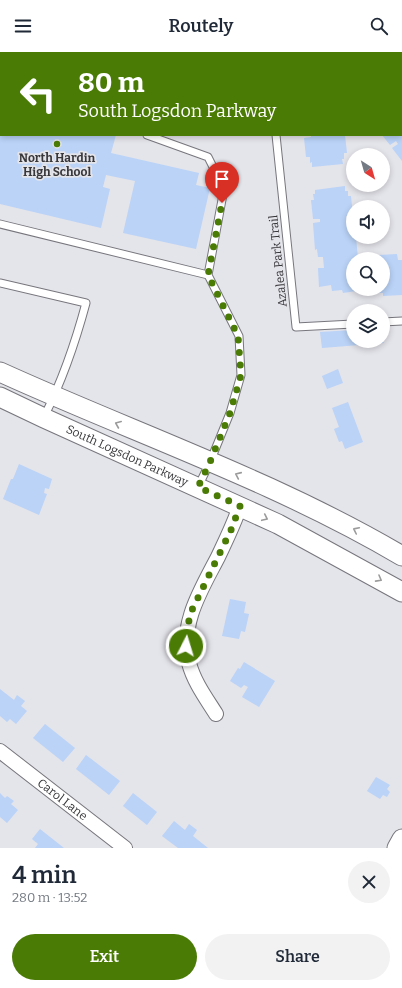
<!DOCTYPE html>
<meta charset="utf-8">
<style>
:root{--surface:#fff;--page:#f2f2f3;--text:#1f2937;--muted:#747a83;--accent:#4a7b05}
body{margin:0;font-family:Bitter,serif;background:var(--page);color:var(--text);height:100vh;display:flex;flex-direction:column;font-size:15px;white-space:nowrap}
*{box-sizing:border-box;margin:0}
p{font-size:13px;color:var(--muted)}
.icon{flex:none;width:22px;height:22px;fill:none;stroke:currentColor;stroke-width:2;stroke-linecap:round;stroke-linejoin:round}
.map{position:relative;height:796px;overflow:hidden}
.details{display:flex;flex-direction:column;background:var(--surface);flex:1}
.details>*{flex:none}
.guide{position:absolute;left:0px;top:0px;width:402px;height:84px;box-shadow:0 2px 6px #0003;background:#4a7b05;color:#fff;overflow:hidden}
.needle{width:26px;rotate:143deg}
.buttons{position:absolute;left:346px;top:96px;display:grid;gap:8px}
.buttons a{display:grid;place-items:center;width:44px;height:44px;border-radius:50%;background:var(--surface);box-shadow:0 2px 6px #0003;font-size:20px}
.pin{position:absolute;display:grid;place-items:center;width:34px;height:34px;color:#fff;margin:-41px -17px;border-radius:50% 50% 50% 0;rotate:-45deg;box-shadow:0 0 4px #0007}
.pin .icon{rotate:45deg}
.me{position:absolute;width:44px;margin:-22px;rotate:5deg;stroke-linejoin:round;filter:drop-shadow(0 0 3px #0008)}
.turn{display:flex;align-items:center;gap:14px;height:84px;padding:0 12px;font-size:18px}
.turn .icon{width:52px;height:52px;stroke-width:2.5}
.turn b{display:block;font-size:28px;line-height:34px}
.round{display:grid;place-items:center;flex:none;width:42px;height:42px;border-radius:21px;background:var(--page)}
.headline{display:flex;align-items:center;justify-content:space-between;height:68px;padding:0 12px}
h1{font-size:24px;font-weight:600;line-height:30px}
.button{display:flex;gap:8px;margin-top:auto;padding:8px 12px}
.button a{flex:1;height:46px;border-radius:24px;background:var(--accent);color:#fff;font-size:16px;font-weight:600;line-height:46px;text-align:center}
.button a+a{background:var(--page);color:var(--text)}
header{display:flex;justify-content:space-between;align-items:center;height:52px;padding:0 12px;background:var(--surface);font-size:18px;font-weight:600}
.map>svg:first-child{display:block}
.building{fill:#bad3f7}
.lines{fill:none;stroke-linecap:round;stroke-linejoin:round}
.service-casing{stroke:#77767d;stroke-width:9}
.minor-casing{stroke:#77767d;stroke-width:16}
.secondary-casing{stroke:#77767d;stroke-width:21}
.service{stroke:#fff;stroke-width:7}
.minor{stroke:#fff;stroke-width:14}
.secondary{stroke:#fff;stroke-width:19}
.oneway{stroke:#9c9b9c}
.route{stroke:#4a7b05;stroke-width:7;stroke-dasharray:0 12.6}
.poi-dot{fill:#4a7b05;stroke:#e4e4eb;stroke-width:1.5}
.labels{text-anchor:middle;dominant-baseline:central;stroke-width:3.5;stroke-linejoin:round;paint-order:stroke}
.poi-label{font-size:12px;font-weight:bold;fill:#38373a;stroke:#e4e4eb}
.street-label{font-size:12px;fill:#38373a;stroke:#e4e4eb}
</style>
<header><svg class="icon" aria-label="menu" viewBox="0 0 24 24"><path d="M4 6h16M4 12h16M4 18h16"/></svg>Routely<svg class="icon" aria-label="search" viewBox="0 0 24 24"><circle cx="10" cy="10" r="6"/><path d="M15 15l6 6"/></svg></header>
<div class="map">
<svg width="402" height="796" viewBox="0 0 402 796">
<rect width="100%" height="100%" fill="#e4e4eb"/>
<!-- building -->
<path class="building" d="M0,83H116L111,101L199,121L196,133L210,136L196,197L123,181L135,129L106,123L103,135L110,137L101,176L0,152Z
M311,83H345L347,101H344V107H342L343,112L312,115V110L310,111V105H306L304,86L311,85Z
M382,83H402V109L392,96L398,92L396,89L390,93Z
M345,134V139H348V144H351L353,164H346L347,167H353V185H356L358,206L351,207V210H353V237H356V239L343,241L342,238L332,239L331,233L319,235L318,216H324L323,205H318L317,197L315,198L313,171L320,170V167H313L311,148H314L313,142H315V138Z
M397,202L398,208H402V243L383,244V241H377V239L372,240V237H383V207H379V203Z
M353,278V289H383L384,291L322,296L320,280Z
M338,317L343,331L327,337L322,324Z
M348,350L363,390L345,397L342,389L339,390L334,377L339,375L332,356Z
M19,412L52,427L49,437L45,436L44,441L47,442L39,463L3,447L11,427H13Z
M230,547L246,550L244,561L249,562L245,580L241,579L239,587L222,584Z
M244,610L275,629L259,655L242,645L248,635L244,633L241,636L230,629L238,616L240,617Z
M0,637L14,648L17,643L25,649L21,654L27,659L16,672L10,667L7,670L0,664Z
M45,672L75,696L63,710L33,686Z
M86,703L120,729L109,743L76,717Z
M376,725L390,733L387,737L390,740L387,745L383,743L380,747L367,739Z
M0,741L5,746L7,744L14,749L11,752L18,758L7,771L0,765Z
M133,741L157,760L147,773L123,754Z
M174,769L185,778L189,772L197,778L193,784L208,796H178L162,784Z
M40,777L64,796H35L38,792L32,787Z"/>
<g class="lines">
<defs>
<path id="service" d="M267,0L268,1
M390,0L391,1
M137,1V0
M401,9L402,10
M147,83L208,105L224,137L208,223
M276,83L296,275L353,272
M0,172L208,223L239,284L241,323L230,361L210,410L198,435
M0,231L86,251C75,292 63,327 44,365
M383,270L402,269"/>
<g id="minor">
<path d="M216,662C206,646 194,630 189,611C179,572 201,538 218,505C226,488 234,472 240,454"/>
<path id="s1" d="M0,699L125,796"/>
</g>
<g id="secondary">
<path d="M0,320C134,381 275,429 402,504"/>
<path id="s2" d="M0,345L44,366L278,472L402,540"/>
<path d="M397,796L402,787"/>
</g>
</defs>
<!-- service casing -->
<use href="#service" class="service-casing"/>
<!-- minor casing -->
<use href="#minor" class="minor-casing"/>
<!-- secondary casing -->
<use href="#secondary" class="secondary-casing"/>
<!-- service -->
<use href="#service" class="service"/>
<!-- minor -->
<use href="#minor" class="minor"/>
<!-- secondary -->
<use href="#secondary" class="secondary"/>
</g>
<!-- one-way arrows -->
<defs><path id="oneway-chevron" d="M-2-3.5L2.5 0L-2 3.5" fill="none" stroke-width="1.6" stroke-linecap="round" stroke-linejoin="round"/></defs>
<g class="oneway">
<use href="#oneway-chevron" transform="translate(118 372) rotate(-157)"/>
<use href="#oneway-chevron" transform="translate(238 423) rotate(-156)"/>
<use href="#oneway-chevron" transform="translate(265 466) rotate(25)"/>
<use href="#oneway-chevron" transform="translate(356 478) rotate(-154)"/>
<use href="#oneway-chevron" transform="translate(379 527) rotate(29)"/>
</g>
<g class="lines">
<!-- route -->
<path class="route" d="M186,594L187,577L191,560L231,478L240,454L198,435L210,410L230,361L241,323L238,284L208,223L222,151"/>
</g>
<!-- markers -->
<circle class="poi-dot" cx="57" cy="92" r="4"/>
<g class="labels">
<!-- poi labels -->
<g class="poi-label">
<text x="57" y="106">North Hardin<tspan x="57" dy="14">High School</tspan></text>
</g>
<!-- street labels -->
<g class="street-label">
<text transform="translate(278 209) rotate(-96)">Azalea Park Trail</text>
<text stroke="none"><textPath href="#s2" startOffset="140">South Logsdon Parkway</textPath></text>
<text stroke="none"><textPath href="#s1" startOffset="79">Carol Lane</textPath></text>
</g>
</g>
</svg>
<div class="buttons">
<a><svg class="needle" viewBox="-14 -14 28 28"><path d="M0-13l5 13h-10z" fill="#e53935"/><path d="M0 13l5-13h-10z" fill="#747a83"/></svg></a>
<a><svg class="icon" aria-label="sound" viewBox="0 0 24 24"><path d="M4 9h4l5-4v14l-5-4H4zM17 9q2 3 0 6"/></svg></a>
<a><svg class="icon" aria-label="search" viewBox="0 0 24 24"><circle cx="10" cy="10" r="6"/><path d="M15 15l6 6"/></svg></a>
<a><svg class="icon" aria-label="layers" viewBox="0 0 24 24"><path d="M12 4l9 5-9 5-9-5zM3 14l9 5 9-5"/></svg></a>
</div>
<div class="pin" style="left:222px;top:151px;background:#d93025"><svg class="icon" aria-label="arrive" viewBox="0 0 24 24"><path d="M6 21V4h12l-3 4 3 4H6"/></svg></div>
<svg class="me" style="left:186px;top:594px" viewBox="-20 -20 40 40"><circle r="17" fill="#4a7b05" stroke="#fff" stroke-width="3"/><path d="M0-11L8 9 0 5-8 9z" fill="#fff"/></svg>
<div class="guide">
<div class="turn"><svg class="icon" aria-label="left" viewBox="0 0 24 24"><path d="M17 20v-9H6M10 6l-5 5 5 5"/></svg><div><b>80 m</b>South Logsdon Parkway</div></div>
</div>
</div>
<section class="details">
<div class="headline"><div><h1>4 min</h1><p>280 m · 13:52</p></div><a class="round"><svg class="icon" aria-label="close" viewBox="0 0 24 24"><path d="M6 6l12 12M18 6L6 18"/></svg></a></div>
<div class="button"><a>Exit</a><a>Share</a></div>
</section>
